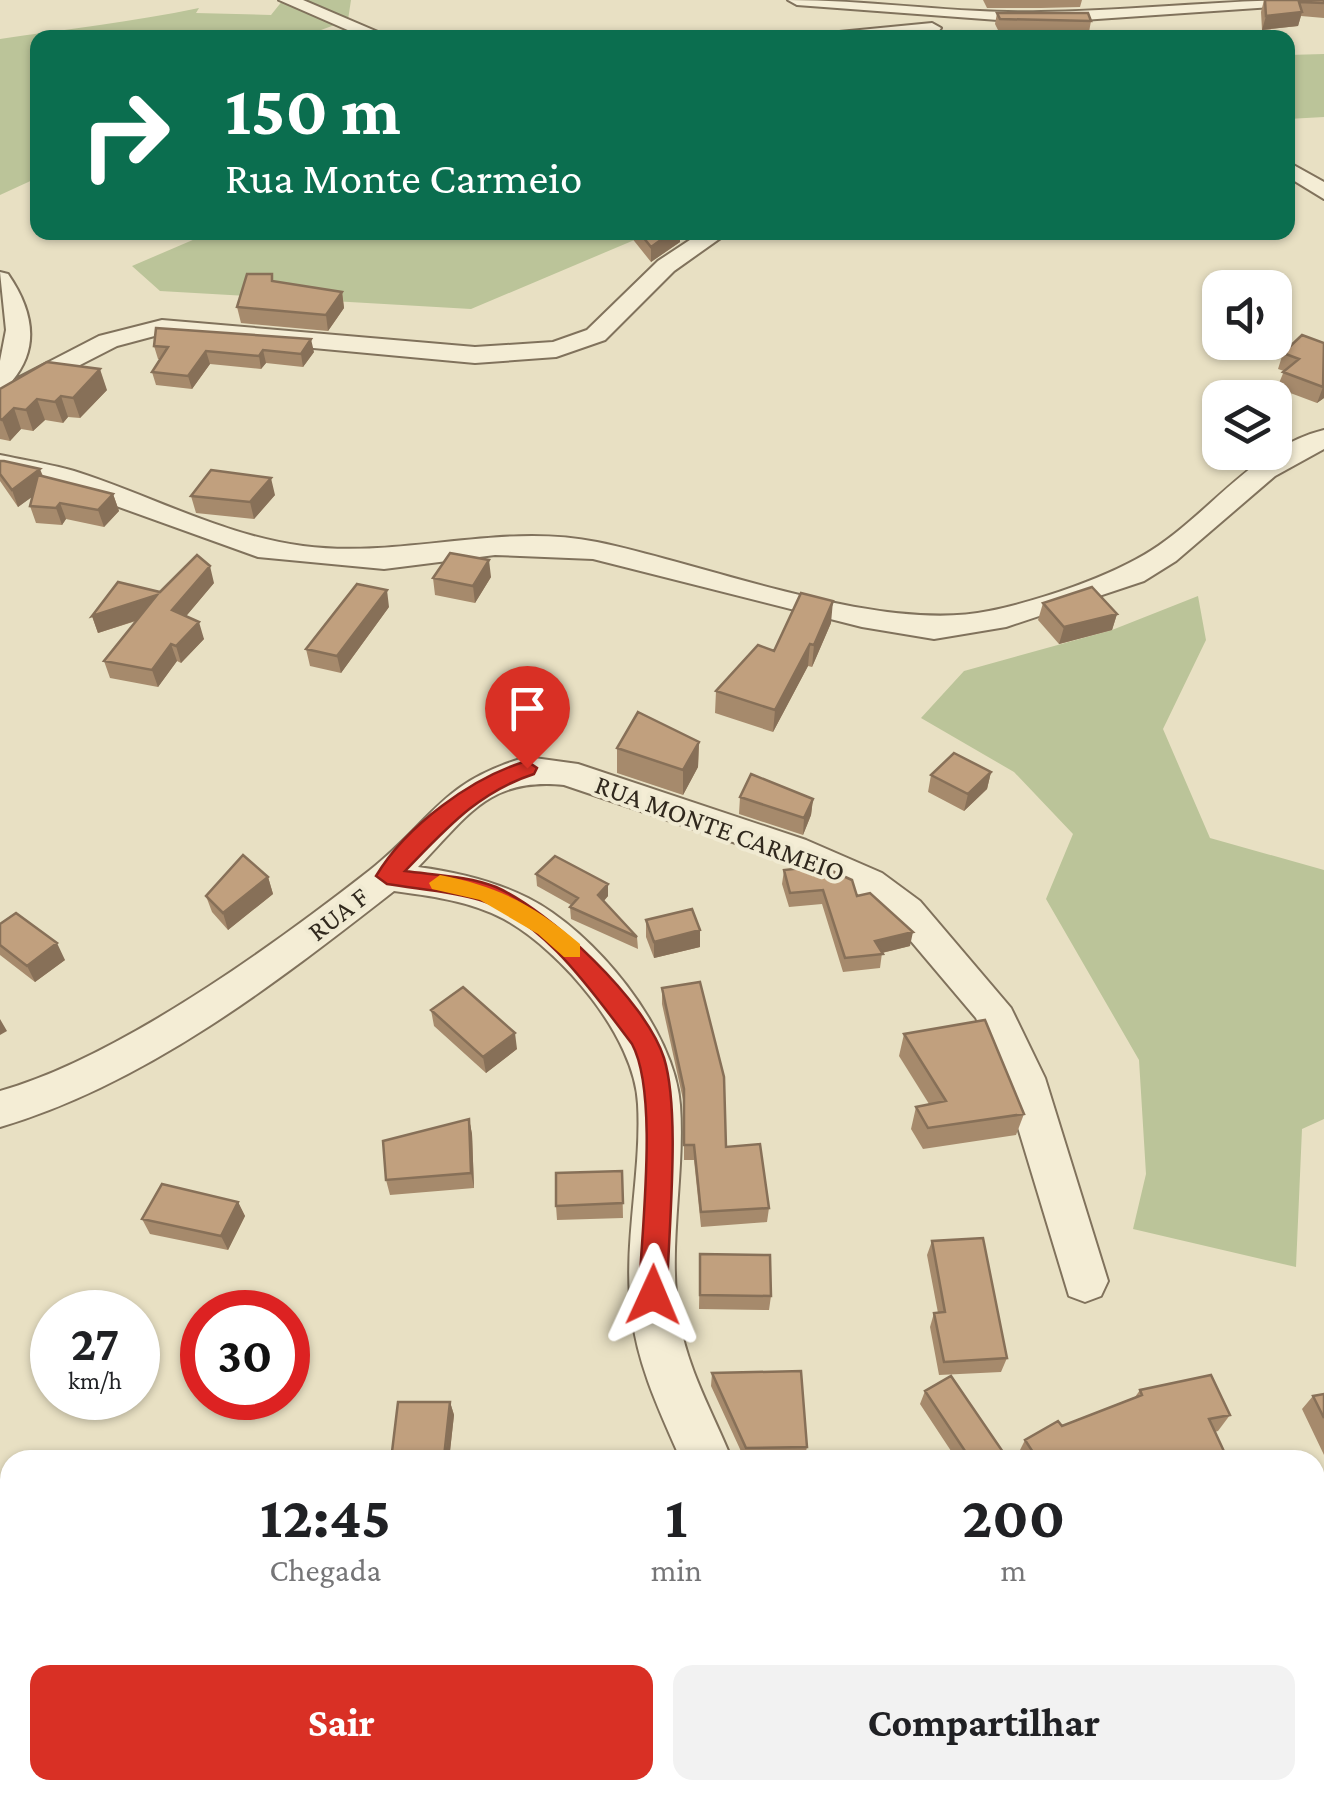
<!DOCTYPE html>
<html lang="pt">
<style>
:root{--surface:#fff;--page:#f2f2f2;--text:#202124;--muted:#757577;--accent:#d93025}
body{margin:0;font-family:"Crimson Pro",serif;background:var(--page);color:var(--text);height:100vh;display:flex;flex-direction:column;font-size:38px;white-space:nowrap}
*{box-sizing:border-box;margin:0}
p{font-size:32px;color:var(--muted)}
.icon{flex:none;width:55px;height:55px;fill:none;stroke:currentColor;stroke-width:2;stroke-linecap:round;stroke-linejoin:round}
.map{position:relative;flex:1;overflow:hidden}
.side{position:absolute;left:0px;top:1450px;width:1325px;height:350px;display:flex;flex-direction:column;background:var(--surface);border-radius:30px 30px 0 0;box-shadow:0 2px 8px #0004}
.side>*{flex:none}
.guide{position:absolute;left:30px;top:30px;width:1265px;height:210px;border-radius:20px;box-shadow:0 2px 8px #0004;background:#0b6e4f;color:#fff;overflow:hidden}
.fabs{position:absolute;left:1202px;top:270px;display:grid;gap:20px}
.fabs a{display:grid;place-items:center;width:90px;height:90px;border-radius:20px;background:var(--surface);box-shadow:0 2px 8px #0004;font-size:50px}
.speed{position:absolute;left:30px;top:1290px;display:flex;gap:20px;font-size:50px;font-weight:700;text-align:center}
.speed>*{display:grid;place-content:center;width:130px;height:130px;border-radius:50%;background:var(--surface);box-shadow:0 2px 8px #0004;line-height:1}
.speed small{font-size:25px;font-weight:400}
.speed .limit{border:15px solid #d22;background:#fff;color:#111}
.pin{position:absolute;display:grid;place-items:center;width:85px;height:85px;color:#fff;margin:-102px -42px;border-radius:50% 50% 50% 0;rotate:-45deg;box-shadow:0 0 10px #0007}
.pin .icon{rotate:45deg}
.me{position:absolute;width:110px;margin:-55px;rotate:1deg;stroke-linejoin:round;filter:drop-shadow(0 0 8px #0008)}
.turn{display:flex;align-items:center;gap:35px;height:210px;padding:0 30px;font-size:45px}
.turn .icon{width:130px;height:130px;stroke-width:2.5}
.turn b{display:block;font-size:70px;line-height:85px}
.eta{display:flex;justify-content:space-evenly;align-items:center;height:170px;text-align:center}
.eta b{font-size:60px;font-weight:700;line-height:70px}
.cta{display:flex;gap:20px;margin-top:auto;padding:20px 30px}
.cta a{flex:1;height:115px;border-radius:20px;background:var(--accent);color:#fff;font-size:40px;font-weight:700;line-height:115px;text-align:center}
.cta a+a{background:var(--page);color:var(--text)}
.map>svg:first-child{display:block}
.green{fill:#bbc499}
.lines{fill:none;stroke-linecap:round;stroke-linejoin:round}
.minor-casing{stroke:#80725c;stroke-width:4}
.minor{fill:#f4edd5;fill-rule:evenodd}
.wall{fill:#a68a6c}
.shaded-wall{fill:#877058}
.building{fill:#c1a07e;stroke:#877058;stroke-width:2.5}
.route{fill:#d93025;stroke:#8d1f18;stroke-width:2.5}
.slow{fill:#f59e0b}
.labels{text-anchor:middle;dominant-baseline:central;stroke-width:8;stroke-linejoin:round;paint-order:stroke}
.street-label{font-size:28px;fill:#31291e;stroke:#f0ead2}
</style>
<div class="map">
<svg width="1324" height="1800" viewBox="0 0 1324 1800">
<rect width="100%" height="100%" fill="#e8e0c3"/>
<!-- green -->
<path class="green" d="M283,0H351L348,20L313,33L326,37L38,38L37,178L0,195V39C68,29 132,22 199,8L196,13L271,15Z
M1324,54V117L1288,119V55Z
M209,233H651L471,309L160,291L132,266Z
M1198,596L1206,640L1163,729L1210,838L1324,870V1119L1302,1129L1296,1267L1133,1229L1146,1174L1139,1060L1046,899L1073,834L1014,772L921,718L964,671L1112,630Z
M1315,1511H1324V1800H0V1516L10,1517V1790H1315Z"/>
<g class="lines">
<defs>
<path id="minor" d="M279,0H303L392,38H366Z
M788,0C873,0 957,14 1041,12C1131,11 1220,0 1310,0L1301,5L1039,23L797,5Z
M932,23L941,28L938,32L820,38L829,33Z
M1288,162L1324,182V199L1288,177Z
M702,232H729L674,271L605,340L556,357L475,363L162,334L117,346L0,406V361L6,330L0,272L8,274C32,309 41,347 12,381L99,336L162,320L475,347L553,342L587,330L658,261Z
M1324,430V449L1275,476L1176,561L1144,581L1006,627L934,639L862,627L593,559L495,555L384,569L258,557L55,484L0,471V455C24,460 50,464 74,471C150,495 224,536 303,546C401,559 500,522 597,542C709,565 880,634 989,611C1038,601 1110,577 1152,550C1210,513 1254,447 1324,430Z
M527,757L578,764L806,840L882,873L920,901L1011,1008L1045,1078L1108,1281L1101,1296L1085,1302L1069,1296L1003,1078L976,1018L894,921L856,893L780,858L564,785C488,777 467,817 418,867C456,872 494,881 528,898C594,931 675,1030 680,1105C685,1176 667,1248 679,1318C687,1369 713,1413 732,1460H681C661,1414 638,1367 632,1316C622,1246 642,1174 638,1104C635,1037 562,951 504,919C470,901 431,896 394,891C276,983 146,1084 0,1127V1091C118,1058 273,946 370,870C434,819 440,782 527,757Z
M1324,1491V1543L1315,1544V1492Z
M0,1493L10,1494V1546L0,1545Z"/>
</defs>
<!-- minor casing -->
<use href="#minor" class="minor-casing"/>
<!-- minor -->
<use href="#minor" class="minor"/>
</g>
<!-- wall -->
<path class="wall" d="M983,0H1082L1080,7L1041,8H987Z
M1264,0H1324V18L1301,16L1298,26L1262,30L1261,12Z
M997,13L1091,21L1089,32L998,30L995,24Z
M627,232H680V242L651,262Z
M272,274L273,281L342,292L344,308L328,331L241,323L237,307Z
M1324,343V398L1317,403L1277,388L1284,371L1278,369L1283,353Z
M154,346L314,352L303,367L266,363L261,369L210,364L192,389L156,385L152,372L160,359H158Z
M0,389L107,390L80,418L68,417L63,423L45,420L33,431L21,429L10,441L0,439Z
M0,461L43,476L113,494L119,511L104,527L66,519L62,525L36,523L30,506L33,496L18,507L0,481Z
M275,495L254,519L196,513L191,496Z
M491,577L475,603L435,595L433,578Z
M214,583L186,616L204,639L181,663L177,661L158,687L110,678L104,661L136,621L98,633L92,616L160,592Z
M1043,603L1117,614L1112,630L1059,644L1038,620Z
M389,607L341,673L310,666L306,649Z
M831,623L812,667L808,666L773,732L715,713L716,691L774,651Z
M699,742L698,767L683,795L617,773V748Z
M991,772L987,789L964,811L928,792L931,775Z
M740,797L813,799L811,815L803,835L739,814Z
M784,870L857,896L910,946L882,953L880,968L843,972L822,904L789,907L782,884Z
M536,874L608,896L604,901L637,937L638,949L571,919L570,907L571,905L537,886Z
M268,877L273,894L228,930L212,912L206,896Z
M646,920L700,947L654,958L646,937Z
M0,924L65,960L35,982L0,955Z
M662,988L726,1147L769,1208L767,1222L701,1227L694,1160H684V1104L662,1004Z
M431,1010L517,1049L486,1073L434,1026Z
M904,1034L1024,1114L1016,1135L923,1149L911,1129L916,1107L929,1104L899,1056Z
M469,1119L472,1134L474,1188L390,1195L386,1180Z
M622,1171L623,1218L557,1220L556,1206Z
M238,1202L245,1216L228,1250L150,1234L142,1219Z
M932,1241L1007,1358L1001,1372L939,1375L930,1327L934,1313H938L927,1255Z
M700,1254L771,1296L769,1310L699,1309Z
M712,1373L807,1447L804,1460H745L711,1386Z
M1140,1390L1230,1415L1218,1431L1215,1432L1228,1460H1020L1017,1456L1025,1440L1135,1397Z
M925,1391L999,1460H957L920,1404Z
M1324,1394V1455L1302,1409L1313,1396Z
M450,1402L454,1415L449,1460H391Z"/>
<!-- shaded-wall -->
<path class="shaded-wall" d="M1302,12L1298,26L1262,30L1266,16Z
M672,232H680V242L651,262V247Z
M342,292L344,308L328,331L326,315Z
M311,339L314,352L303,367L301,354Z
M263,350L266,363L261,369L259,356Z
M206,351L210,364L192,389L188,376Z
M100,369L107,390L80,418L73,398Z
M1323,387H1324V398L1317,403Z
M61,396L68,417L63,423L55,402Z
M37,399L45,420L33,431L26,410Z
M14,408L21,429L10,441L2,420Z
M40,469L47,486L18,507L12,490Z
M271,478L275,495L254,519L250,502Z
M113,494L119,511L104,527L98,510Z
M60,503L66,519L62,525L56,508Z
M489,560L491,577L475,603L473,586Z
M210,566L214,583L177,627L172,610Z
M387,590L389,607L341,673L337,656Z
M157,595L162,612L98,633L92,616Z
M833,601L831,623L812,667L814,645Z
M1117,614L1112,630L1059,644L1064,627Z
M199,622L204,639L181,663L176,646Z
M171,644L177,661L158,687L152,670Z
M810,644L808,666L773,732L775,710Z
M699,742L698,767L683,795V770Z
M991,772L987,789L964,811L968,794Z
M813,799L811,815L803,835L804,818Z
M268,877L273,894L228,930L223,913Z
M608,884V896L598,907V895Z
M700,930V947L654,958V942Z
M913,932L910,946L873,955L875,941Z
M57,943L65,960L35,982L27,966Z
M0,1019L7,1031L0,1035Z
M515,1033L517,1049L486,1073L483,1057Z
M469,1119L472,1134L474,1188L471,1173Z
M238,1202L245,1216L228,1250L221,1236Z
M450,1402L454,1415L449,1460H445Z
M1003,1452L999,1460H988Z"/>
<!-- building -->
<path class="building" d="M1265,0H1324V3L1299,2L1302,12L1266,16Z
M997,13H1088L1091,21L1000,19Z
M639,232H672L651,247Z
M247,274H272V281L342,292L326,315L237,307Z
M156,328L311,339L301,354L263,350L259,356L206,351L188,376L152,372L168,347L154,346Z
M1302,335L1324,343L1323,387L1283,372L1299,359L1283,353Z
M47,362L100,369L73,398L61,396L55,402L37,399L26,410L14,408L2,420L0,419V389Z
M1245,392L1265,398H1242Z
M0,461H4L40,469L12,490L0,474Z
M211,470L271,478L250,502L191,496Z
M38,475L113,494L98,510L60,503L56,508L30,506Z
M450,553L489,560L473,586L433,578Z
M197,555L210,566L172,610L199,622L176,646L171,644L152,670L104,661L157,595L92,616L118,582L160,592Z
M357,584L387,590L337,656L306,649Z
M1092,587L1117,614L1064,627L1043,603Z
M801,593L833,601L814,645L810,644L775,710L716,691L758,645L774,651Z
M638,712L699,742L683,770L617,748Z
M954,753L991,772L968,794L931,775Z
M751,774L813,799L804,818L740,797Z
M243,855L268,877L223,913L206,896Z
M555,856L608,884L598,895L637,937L570,907L578,898L536,874Z
M821,866L852,880L857,896L870,893L913,932L875,941L883,954L845,958L823,890L790,893L784,870Z
M692,909L700,930L654,942L646,920Z
M16,913L57,943L27,966L0,945V924Z
M700,982L724,1077L726,1147L760,1144L769,1208L701,1212L694,1145H684V1089L662,988Z
M463,987L515,1033L483,1057L431,1010Z
M985,1020L1024,1114L928,1128L916,1107L946,1101L904,1034Z
M469,1119L471,1173L386,1180L383,1141Z
M622,1171L623,1203L556,1206V1173Z
M162,1184L238,1202L221,1236L142,1219Z
M983,1238L1007,1358L944,1362L934,1313L945,1312L932,1241Z
M700,1254L770,1255L771,1296L700,1295Z
M801,1371L807,1447L746,1448L712,1373Z
M1211,1375L1230,1415L1209,1419L1228,1460H1170L1168,1457L1161,1460H1038L1025,1440L1058,1421L1062,1426L1142,1395L1140,1390Z
M951,1376L1003,1452L988,1460H971L925,1391Z
M1324,1394V1418L1313,1396Z
M398,1402H450L444,1457H428L427,1460H391Z"/>
<!-- route -->
<path class="route" d="M527,761L537,768L534,774C478,792 446,829 405,871C434,875 469,876 496,887C550,911 646,1001 664,1058C681,1113 668,1233 667,1295L663,1304L653,1308L643,1304L639,1295C641,1233 659,1094 632,1044C593,993 544,920 480,900C451,891 417,889 387,884L376,876C406,826 472,777 527,761Z"/>
<!-- slow -->
<path class="slow" d="M440,875C498,886 536,906 580,944V957H564L538,934L480,900L432,889L429,883Z"/>
<g class="labels">
<!-- street labels -->
<g class="street-label">
<text transform="translate(720 828) rotate(20)">RUA MONTE CARMEIO</text>
<text transform="translate(338 914) rotate(-38)">RUA F</text>
</g>
</g>
</svg>
<div class="fabs">
<a><svg class="icon" aria-label="sound" viewBox="0 0 24 24"><path d="M4 9h4l5-4v14l-5-4H4zM17 9q2 3 0 6"/></svg></a>
<a><svg class="icon" aria-label="layers" viewBox="0 0 24 24"><path d="M12 4l9 5-9 5-9-5zM3 14l9 5 9-5"/></svg></a>
</div>
<div class="speed"><div>27<small>km/h</small></div><div class="limit">30</div></div>
<div class="pin" style="left:527px;top:768px;background:#d93025"><svg class="icon" aria-label="arrive" viewBox="0 0 24 24"><path d="M6 21V4h12l-3 4 3 4H6"/></svg></div>
<svg class="me" style="left:653px;top:1295px" viewBox="-20 -20 40 40"><path d="M0-17L14 15 0 8-14 15z" fill="#d93025" stroke="#fff" stroke-width="4"/></svg>
<div class="guide">
<div class="turn"><svg class="icon" aria-label="right" viewBox="0 0 24 24"><path d="M7 20v-9h11M14 6l5 5-5 5"/></svg><div><b>150 m</b>Rua Monte Carmeio</div></div>
</div>
<section class="side">
<div class="eta">
<div><b>12:45</b><p>Chegada</p></div>
<div><b>1</b><p>min</p></div>
<div><b>200</b><p>m</p></div>
</div>
<div class="cta"><a>Sair</a><a>Compartilhar</a></div>
</section>
</div>
